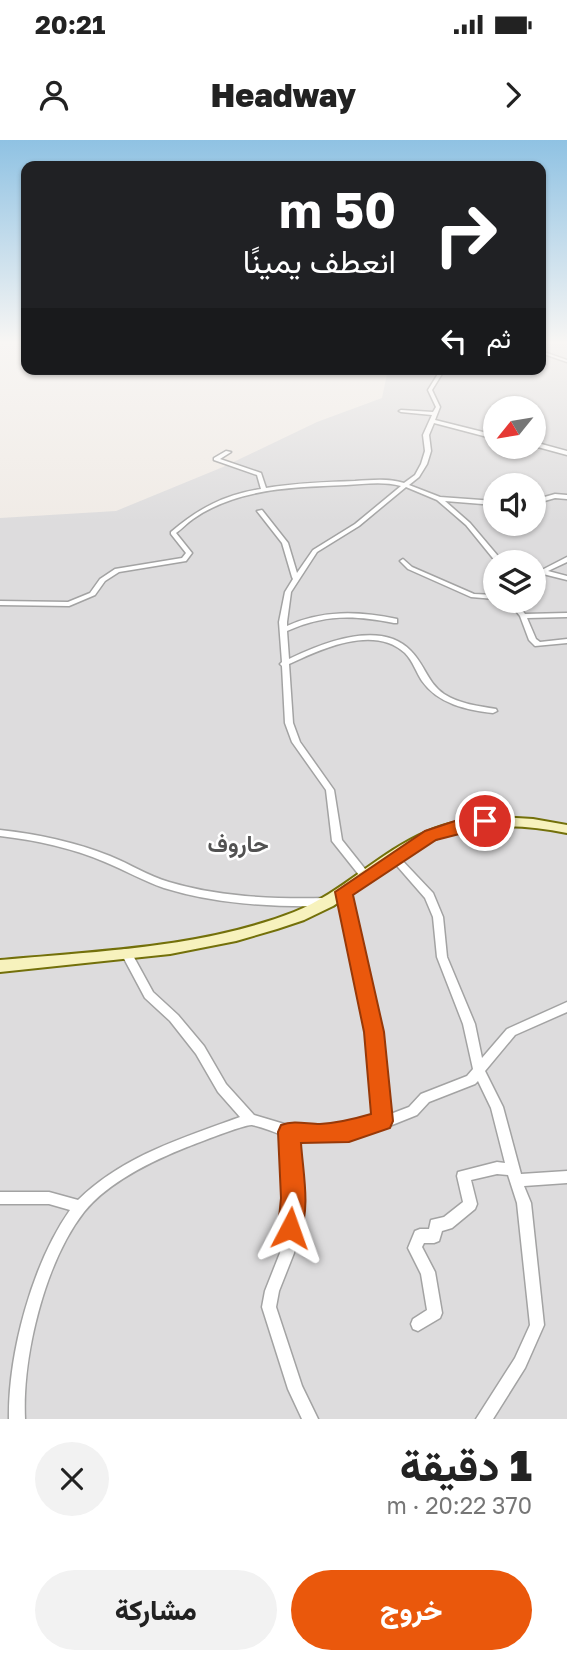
<!DOCTYPE html>
<html lang="ar">
<meta charset="utf-8">
<style>
:root{--surface:#fff;--page:#f2f2f2;--text:#222;--muted:#767676;--accent:#ea580c}
body{margin:0;font-family:"Golos Text",Vazirmatn,sans-serif;background:var(--page);color:var(--text);direction:rtl;height:100vh;display:flex;flex-direction:column;font-size:26px;white-space:nowrap}
*{box-sizing:border-box;margin:0}
p{font-size:23px;color:var(--muted)}
.icon{flex:none;width:38px;height:38px;fill:none;stroke:currentColor;stroke-width:2;stroke-linecap:round;stroke-linejoin:round}
.map{position:relative;height:1279px;overflow:hidden;direction:ltr}
.side{display:flex;flex-direction:column;background:var(--surface);flex:1}
.side>*{flex:none}
.hud{position:absolute;left:21px;top:21px;width:525px;height:214px;border-radius:14px;box-shadow:0 2px 5px #0004;direction:rtl;background:#202124;color:#fff;overflow:hidden}
.needle{width:46px;rotate:240deg}
.controls{position:absolute;left:483px;top:256px;display:grid;gap:14px}
.controls a{display:grid;place-items:center;width:63px;height:63px;border-radius:50%;background:var(--surface);box-shadow:0 2px 5px #0004;font-size:35px}
.pin{position:absolute;display:grid;place-items:center;width:60px;height:60px;color:#fff;margin:-30px;border:4px solid #fff;border-radius:50%;box-shadow:0 2px 7px #0007}
.me{position:absolute;width:77px;margin:-38px;rotate:4deg;stroke-linejoin:round;filter:drop-shadow(0 0 5px #0008)}
.turn{display:flex;align-items:center;gap:24px;height:147px;padding:0 35px;font-size:32px}
.turn .icon{width:91px;height:91px;stroke-width:2.5}
.turn b{display:block;font-size:49px;line-height:60px}
.then{display:flex;align-items:center;height:66px;padding:0 35px;background:#0003;gap:14px;font-size:26px}
.round{display:grid;place-items:center;flex:none;width:74px;height:74px;border-radius:37px;background:var(--page)}
.head{display:flex;align-items:center;justify-content:space-between;height:119px;padding:0 35px}
h1{font-size:42px;font-weight:800;line-height:52px}
.action{display:flex;gap:14px;margin-top:auto;padding:14px 35px}
.action a{flex:1;height:80px;border-radius:42px;background:var(--accent);color:#fff;font-size:28px;font-weight:800;line-height:80px;text-align:center}
.action a+a{background:var(--page);color:var(--text)}
.status{display:flex;justify-content:space-between;align-items:center;height:49px;padding:0 35px;background:var(--surface);direction:ltr}
.status svg{height:19px;fill:currentColor}
header{display:flex;justify-content:space-between;align-items:center;height:91px;padding:0 35px;background:var(--surface);font-size:32px;font-weight:800}
.map>svg:first-child{display:block}
.residential{fill:#dddcdd;fill-rule:evenodd}
.lines{fill:none;stroke-linecap:round;stroke-linejoin:round}
.street-casing{stroke:#a3a3a3;stroke-width:3}
.secondary-casing{stroke:#73700a;stroke-width:4}
.street{fill:#fff;fill-rule:evenodd}
.secondary{fill:#f7f2bd;fill-rule:evenodd}
.route{fill:#ea580c;stroke:#983908;stroke-width:2}
.labels{text-anchor:middle;dominant-baseline:central;stroke-width:5;stroke-linejoin:round;paint-order:stroke}
.quarter-label{font-size:23px;font-weight:bold;fill:#525252;stroke:#fff}
</style>
<div class="status"><b>20:21</b><svg viewBox="0 0 49 12"><path d="M0 12V9h3v3zM5 12V6h3v6zM10 12V3h3v9zM15 12V0h3v12zM26 1h20v11H26zM47 4h2v5h-2z"/></svg></div>
<header><svg class="icon" aria-label="forward" viewBox="0 0 24 24"><path d="M9 5l7 7-7 7"/></svg>Headway<svg class="icon" aria-label="person" viewBox="0 0 24 24"><circle cx="12" cy="8" r="4"/><path d="M4 21q1-7 8-7t8 7"/></svg></header>
<div class="map">
<svg width="567" height="1279" viewBox="0 0 567 1279">
<rect width="100%" height="100%" fill="#f0ebe6"/>
<!-- residential -->
<path class="residential" d="M541,203H567V1279H0V378L116,371L223,327L317,282L382,258L388,229H541ZM495,268H534V306H495ZM495,345H534V383H495ZM495,422H534V460H495Z"/>
<g class="lines">
<defs>
<path id="street" d="M541,211L567,220V222L541,213Z
M441,229H445L432,250L440,267L435,280L495,295V299L434,283L429,295L431,311L427,324L419,337L409,345L440,357L495,361V365L445,361L470,383L503,422H496L466,385L437,360L406,347L359,386L317,412L291,452L287,482V486C323,470 358,471 397,479V483H394C354,475 325,474 287,491L289,519C322,503 381,479 411,511C425,525 427,542 444,554C460,564 478,566 496,569L497,571L493,573C467,570 438,564 422,541C416,532 413,521 405,513C374,484 321,509 289,524L293,583L300,602L334,650L342,700L369,734L371,737L369,740H363L332,701L326,650L292,602L285,583L282,526L280,524L282,522L279,482L285,452L293,439L292,437L282,403L257,371L262,370L288,403L297,433L313,410L355,384L401,346C383,341 364,344 346,345C295,347 237,348 193,379C187,383 182,389 176,393L192,413L186,421L119,432L105,441L95,455L69,466L0,465V461L68,462L90,453L100,439L115,429L182,418L186,413L171,394V392C199,368 224,355 261,349L257,335L214,320V318L226,311L231,312L220,319L261,333L266,348C296,343 325,342 355,341C372,340 388,338 404,343L415,335L421,324L425,311L423,295L432,275L401,272L399,271L401,270L433,272L436,267L428,250Z
M534,302L567,311V315L534,306Z
M555,354L567,355V359L555,358L534,364V360Z
M567,417V422L548,431L567,436V440L543,434L534,438V434Z
M403,419L412,427L474,454L495,455V459L471,457L408,429L400,421Z
M507,460H514L525,474L567,473V477L527,478L536,499L540,502L567,499V503L535,506L529,500L520,476Z
M0,690C37,694 75,702 110,716C130,724 148,736 169,742C219,757 272,759 324,758L328,759L329,762L328,765L324,766C270,767 216,764 164,748C143,741 125,730 105,722C72,708 35,700 0,696Z
M394,714L397,715L433,753L443,777L447,817L475,884L482,918L507,889L567,862V872L515,895L485,931L503,967L521,1034L567,1031V1043L524,1046L531,1063L544,1185L525,1228L493,1279H476L515,1218L530,1185L517,1063L508,1035L497,1034L471,1040L477,1064L475,1069L452,1088L442,1091L439,1101L434,1103H424L422,1107L435,1132L442,1173L440,1178L418,1191L413,1189L411,1184L413,1179L427,1170L421,1134L408,1108L415,1091L420,1089H429L431,1080L444,1077L463,1062L457,1036L458,1032L497,1022L505,1023L491,968L478,941L475,944L429,962L417,975L392,985L349,997L301,1001L296,999L299,1049L298,1091L294,1113L279,1151L276,1167L302,1246L318,1279H302L288,1249L262,1167L265,1151L280,1113L285,1091L286,1049L283,995C273,992 263,987 252,985C245,984 198,1003 187,1007C152,1021 108,1042 84,1072C45,1122 22,1216 25,1279H9C8,1214 32,1124 70,1070L49,1064H0V1052H49L78,1060C123,1016 182,998 240,977L218,952L196,914L170,881L145,858L121,813L122,810L126,809L130,810L153,852L178,875L204,906L226,944L254,975L301,989L349,985L376,978L368,892L339,752L340,749H348L380,892L388,975L409,967L421,954L467,936L473,929L463,884L437,817L433,777L425,758L391,719L389,717L391,715Z"/>
<path id="secondary" d="M498,677L533,679L567,685V693C517,683 469,682 422,705L333,766L304,780L277,789L236,801L170,814L0,832V820C97,811 202,808 294,772C342,753 378,713 426,692C449,682 473,678 498,677Z"/>
</defs>
<!-- street casing -->
<use href="#street" class="street-casing"/>
<!-- secondary casing -->
<use href="#secondary" class="secondary-casing"/>
<!-- street -->
<use href="#street" class="street"/>
<!-- secondary -->
<use href="#secondary" class="secondary"/>
</g>
<!-- sky -->
<linearGradient id="sky" x2="0" y2="1"><stop stop-color="#8fc2e3"/><stop offset="0.53" stop-color="#f8f6f4"/><stop offset="1" stop-color="#f8f6f4" stop-opacity="0"/></linearGradient>
<rect width="567" height="382" fill="url(#sky)"/>
<!-- route -->
<path class="route" d="M485,676L493,681L491,686L436,700L353,755L384,892L393,981L390,988L349,1002L301,1003C303,1033 311,1069 299,1097L290,1100L282,1097L278,1088L281,1058L278,992L281,985C294,980 307,984 320,984C338,983 354,979 371,974L364,892L335,752L425,691L458,680Z"/>
<g class="labels">
<!-- quarter labels -->
<g class="quarter-label">
<text x="238" y="703">حاروف</text>
</g>
</g>
</svg>
<div class="controls">
<a><svg class="needle" viewBox="-14 -14 28 28"><path d="M0-13l5 13h-10z" fill="#e53935"/><path d="M0 13l5-13h-10z" fill="#767676"/></svg></a>
<a><svg class="icon" aria-label="sound" viewBox="0 0 24 24"><path d="M4 9h4l5-4v14l-5-4H4zM17 9q2 3 0 6"/></svg></a>
<a><svg class="icon" aria-label="layers" viewBox="0 0 24 24"><path d="M12 4l9 5-9 5-9-5zM3 14l9 5 9-5"/></svg></a>
</div>
<div class="pin" style="left:485px;top:681px;background:#d93025"><svg class="icon" aria-label="arrive" viewBox="0 0 24 24"><path d="M6 21V4h12l-3 4 3 4H6"/></svg></div>
<svg class="me" style="left:290px;top:1088px" viewBox="-20 -20 40 40"><path d="M0-17L14 15 0 8-14 15z" fill="#ea580c" stroke="#fff" stroke-width="4"/></svg>
<div class="hud">
<div class="turn"><svg class="icon" aria-label="right" viewBox="0 0 24 24"><path d="M7 20v-9h11M14 6l5 5-5 5"/></svg><div><b>50 m</b>انعطف يمينًا</div></div>
<div class="then">ثم<svg class="icon" aria-label="left" viewBox="0 0 24 24"><path d="M17 20v-9H6M10 6l-5 5 5 5"/></svg></div>
</div>
</div>
<section class="side">
<div class="head"><div><h1>1 دقيقة</h1><p>370 m · 20:22</p></div><a class="round"><svg class="icon" aria-label="close" viewBox="0 0 24 24"><path d="M6 6l12 12M18 6L6 18"/></svg></a></div>
<div class="action"><a>خروج</a><a>مشاركة</a></div>
</section>
